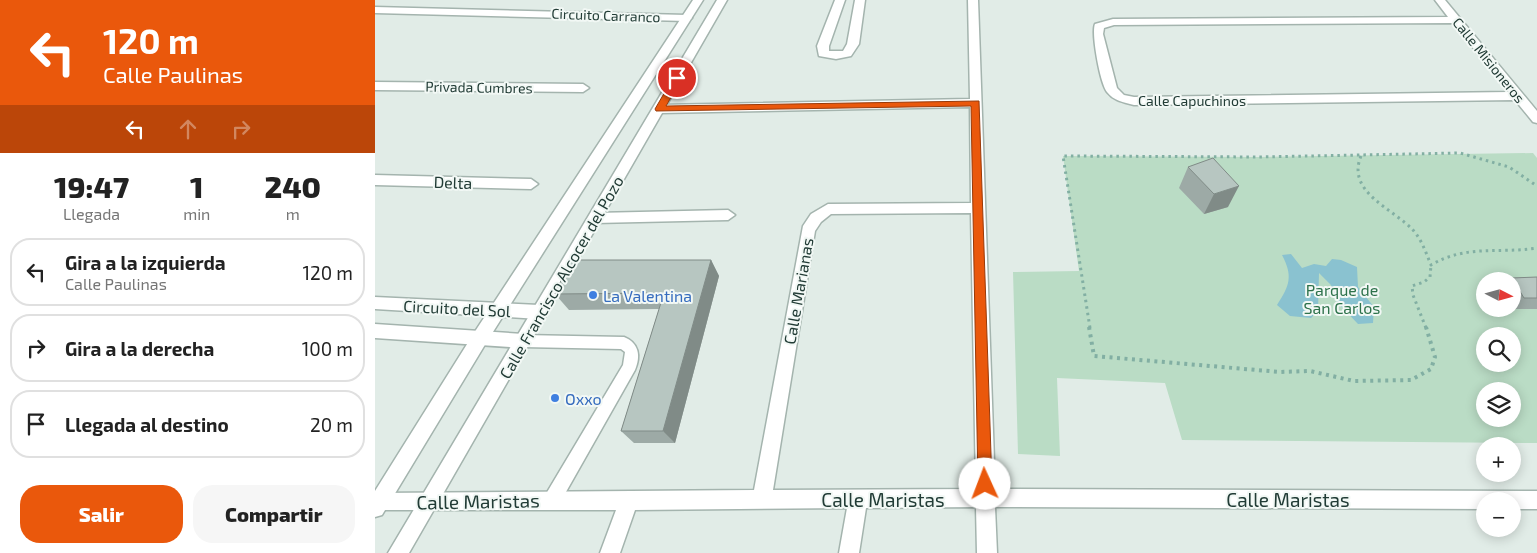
<!DOCTYPE html>
<html lang="es">
<meta charset="utf-8">
<style>
:root{--surface:#fff;--page:#f6f6f6;--text:#222;--muted:#767676;--line:#e0e0e0;--accent:#ea580c}
body{margin:0;font-family:"Exo 2",sans-serif;background:var(--page);color:var(--text);height:100vh;display:flex;flex-direction:column;font-size:19px;white-space:nowrap}
*{box-sizing:border-box;margin:0}
p{font-size:16px;color:var(--muted)}
.icon{flex:none;width:28px;height:28px;fill:none;stroke:currentColor;stroke-width:2;stroke-linecap:round;stroke-linejoin:round}
.map{position:relative;flex:1;overflow:hidden}
.panel{display:flex;flex-direction:column;background:var(--surface);width:375px}
.panel>*{flex:none}
.top-card{background:#ea580c;color:#fff;overflow:hidden}
.needle{width:32px;rotate:96deg}
.controls{position:absolute;left:1101px;top:272px;display:grid;gap:10px}
.controls a{display:grid;place-items:center;width:45px;height:45px;border-radius:50%;background:var(--surface);box-shadow:0 2px 12px #0003;font-size:25px}
.pin{position:absolute;display:grid;place-items:center;width:42px;height:42px;color:#fff;margin:-21px;border:2px solid #fff;border-radius:50%;box-shadow:0 1px 5px #0007}
.me{position:absolute;width:55px;margin:-28px;rotate:358deg;stroke-linejoin:round;filter:drop-shadow(0 0 4px #0008)}
.turn{display:flex;align-items:center;gap:18px;height:105px;padding:0 20px;font-size:22px}
.turn .icon{width:65px;height:65px;stroke-width:2.5}
.turn b{display:block;font-size:35px;line-height:42px}
.lanes{display:flex;align-items:center;height:48px;padding:0 20px;background:#0003;justify-content:center;gap:25px;direction:ltr}
.lanes .off{opacity:.35}
.eta{display:flex;justify-content:space-evenly;align-items:center;height:85px;text-align:center}
.eta b{font-size:30px;font-weight:800;line-height:35px}
.cta{display:flex;gap:10px;margin-top:auto;padding:10px 20px}
.cta a{flex:1;height:58px;border-radius:20px;background:var(--accent);color:#fff;font-size:20px;font-weight:800;line-height:58px;text-align:center}
.cta a+a{background:var(--page);color:var(--text)}
ul{padding:0;list-style:none}
li{display:flex;align-items:center;gap:15px;height:68px;margin:0 10px 8px;padding:0 10px;border:2px solid var(--line);border-radius:20px}
li div{flex:1}
li b{display:block;font-size:19px}
li em{font-style:normal}
main{display:flex;flex:1;min-height:0}
.map>svg:first-child{display:block}
.green{fill:#badcc5;fill-rule:evenodd}
.water{fill:#8ac2d0}
.lines{fill:none;stroke-linecap:round;stroke-linejoin:round}
.service-casing{stroke:#a4b4ae;stroke-width:3}
.minor-casing{stroke:#a4b4ae;stroke-width:3}
.tertiary-casing{stroke:#a4b4ae;stroke-width:3}
.path-far1{stroke:#82afa3;stroke-width:3;stroke-dasharray:2.5 4;stroke-linecap:butt}
.path{stroke:#82afa3;stroke-width:4;stroke-dasharray:3 4.5;stroke-linecap:butt}
.service{fill:#fff;fill-rule:evenodd}
.minor{fill:#fff;fill-rule:evenodd}
.tertiary{fill:#fff;fill-rule:evenodd}
.wall{fill:#9daaa6}
.shaded-wall{fill:#808b87}
.building{fill:#b7c6c1;stroke:#808b87}
.route{fill:#ea580c;stroke:#983908}
.shop-dot{fill:#3f7fe0;stroke:#f2f8f5;stroke-width:2}
.labels{text-anchor:middle;dominant-baseline:central;stroke-width:4;stroke-linejoin:round;paint-order:stroke}
.far-street-label{font-size:14px;fill:#223c36;stroke:#f2f8f5}
.street-label{font-size:16px;fill:#223c36;stroke:#f2f8f5}
.park-label{font-size:16px;fill:#2d724b;stroke:#f2f8f5}
.shop-label{font-size:16px;fill:#366cbe;stroke:#f2f8f5;text-anchor:start}
.near-street-label{font-size:19px;fill:#223c36;stroke:#f2f8f5}
</style>
<main>
<section class="panel">
<div class="top-card">
<div class="turn"><svg class="icon" aria-label="left" viewBox="0 0 24 24"><path d="M17 20v-9H6M10 6l-5 5 5 5"/></svg><div><b>120 m</b>Calle Paulinas</div></div>
<div class="lanes"><svg class="icon" aria-label="left" viewBox="0 0 24 24"><path d="M17 20v-9H6M10 6l-5 5 5 5"/></svg><svg class="icon off" aria-label="ahead" viewBox="0 0 24 24"><path d="M12 20V5M6 11l6-6 6 6"/></svg><svg class="icon off" aria-label="right" viewBox="0 0 24 24"><path d="M7 20v-9h11M14 6l5 5-5 5"/></svg></div>
</div>
<div class="eta">
<div><b>19:47</b><p>Llegada</p></div>
<div><b>1</b><p>min</p></div>
<div><b>240</b><p>m</p></div>
</div>
<ul>
<li><svg class="icon" aria-label="left" viewBox="0 0 24 24"><path d="M17 20v-9H6M10 6l-5 5 5 5"/></svg><div><b>Gira a la izquierda</b><p>Calle Paulinas</p></div><em>120 m</em></li>
<li><svg class="icon" aria-label="right" viewBox="0 0 24 24"><path d="M7 20v-9h11M14 6l5 5-5 5"/></svg><div><b>Gira a la derecha</b></div><em>100 m</em></li>
<li><svg class="icon" aria-label="arrive" viewBox="0 0 24 24"><path d="M6 21V4h12l-3 4 3 4H6"/></svg><div><b>Llegada al destino</b></div><em>20 m</em></li>
</ul>
<div class="cta"><a>Salir</a><a>Compartir</a></div>
</section>
<div class="map">
<svg width="1162" height="553" viewBox="0 0 1162 553">
<rect width="100%" height="100%" fill="#e1ece7"/>
<!-- green -->
<path class="green" d="M1158,153L1162,158V443L807,440L790,383L682,378L685,456L643,454L638,272L704,271L688,156L884,157ZM1110,281H1138V309H1110ZM1110,336H1138V364H1110ZM1110,391H1138V419H1110Z"/>
<!-- water -->
<path class="water" d="M916,254L927,268L939,264L951,266L957,259L966,260L982,267L983,287L999,307L998,323L983,324L962,302L956,285L944,273L943,311L936,318L915,316L902,305C915,285 918,276 907,255Z"/>
<g class="lines">
<defs>
<path id="service" d="M148,335L249,337C264,343 266,356 260,370L183,506L177,508L171,506L169,500L171,494L248,365L250,352L246,349L148,347L143,345L141,341L143,337Z"/>
<path id="minor" d="M460,0H470L454,46V51H468L472,44L480,0H490L484,44L476,56L461,59L444,56L442,46Z
M593,0H603L620,489L1162,491V509H1138V501H1110V509L620,507L622,553H602L601,507L491,508L484,553H464L472,508L260,510L245,553H225L241,510H0V494L3,493L379,490L428,226L436,214L453,204L596,203L595,107L285,113L279,109L285,105L595,99ZM596,213L601,489L398,490L440,231L446,222L456,214Z
M1060,0H1070L1162,111V123L1158,122L1140,100L759,105C748,102 739,101 732,92C725,83 716,33 720,24L738,19L1073,17ZM1078,23L1134,92L759,97L749,95L742,88L728,34L729,28L739,25Z
M0,7L312,15L317,18L312,21L0,13Z
M0,82L208,84L214,88L208,92L0,90Z
M0,175L156,179L163,184L156,189L0,185Z
M353,210L360,215L353,220L220,223L213,218L220,213Z
M0,297L164,305L170,307L172,312L170,317L164,319L0,309Z
M0,324L148,334L154,336L156,341L154,346L148,348L0,338Z"/>
<path id="tertiary" d="M318,0H328L111,343L7,515L0,517V491L99,333Z
M342,0H352L34,553H13Z"/>
</defs>
<!-- service casing -->
<use href="#service" class="service-casing"/>
<!-- minor casing -->
<use href="#minor" class="minor-casing"/>
<!-- tertiary casing -->
<use href="#tertiary" class="tertiary-casing"/>
<!-- path-far1 -->
<path class="path-far1" d="M986,156C971,192 1017,208 1038,230C1047,240 1051,253 1056,265C1092,244 1123,254 1162,248
M715,328L688,156L884,157L1085,153L1134,167L1162,186
M1051,328L1038,295L1037,286L1049,282L1055,277L1056,265"/>
<!-- path -->
<path class="path" d="M714,327L719,356L905,372L935,371L979,381L1036,380L1056,369L1060,357L1051,327"/>
<!-- service -->
<use href="#service" class="service"/>
<!-- minor -->
<use href="#minor" class="minor"/>
<!-- tertiary -->
<use href="#tertiary" class="tertiary"/>
</g>
<!-- wall -->
<path class="wall" d="M813,167L853,207L829,214L804,188Z
M336,260L344,276L300,443H259L246,431L284,309L194,310L180,294Z
M1162,277V309H1135H1138V281H1133L1137,278Z"/>
<!-- shaded-wall -->
<path class="shaded-wall" d="M864,186L853,207L829,214L839,194Z
M336,260L344,276L300,443L288,431Z"/>
<!-- building -->
<path class="building" d="M838,158L864,186L839,194L813,167Z
M195,260H336L288,431H246L289,293L180,294Z
M1162,277V298H1149L1137,278Z"/>
<!-- route -->
<path class="route" d="M302,75L307,78L291,106L604,101L617,484L615,489L610,491L605,489L603,484L596,106L281,111L280,109L298,78Z"/>
<!-- markers -->
<g class="shop-dot">
<circle cx="218" cy="295" r="5"/>
<circle cx="180" cy="398" r="5"/>
</g>
<g class="labels">
<!-- far-street labels -->
<g class="far-street-label">
<text transform="translate(231 15) rotate(2)">Circuito Carranco</text>
<text transform="translate(1114 60) rotate(51)">Calle Misioneros</text>
<text transform="translate(104 87) rotate(1)">Privada Cumbres</text>
<text x="817" y="100">Calle Capuchinos</text>
</g>
<!-- street labels -->
<g class="street-label">
<text transform="translate(78 182) rotate(2)">Delta</text>
<text transform="translate(186 277) rotate(-60)">Calle Francisco Alcocer del Pozo</text>
<text transform="translate(423 291) rotate(-80)">Calle Marianas</text>
<text transform="translate(82 308) rotate(3)">Circuito del Sol</text>
</g>
<!-- park labels -->
<g class="park-label">
<text x="967" y="289">Parque de<tspan x="967" dy="18">San Carlos</tspan></text>
</g>
<!-- shop labels -->
<g class="shop-label">
<text x="228" y="295">La Valentina</text>
<text x="190" y="398">Oxxo</text>
</g>
<!-- near-street labels -->
<g class="near-street-label">
<text x="508" y="499">Calle Maristas</text>
<text x="913" y="499">Calle Maristas</text>
<text transform="translate(103 501) rotate(-1)">Calle Maristas</text>
</g>
</g>
</svg>
<div class="controls">
<a><svg class="needle" viewBox="-14 -14 28 28"><path d="M0-13l5 13h-10z" fill="#e53935"/><path d="M0 13l5-13h-10z" fill="#767676"/></svg></a>
<a><svg class="icon" aria-label="search" viewBox="0 0 24 24"><circle cx="10" cy="10" r="6"/><path d="M15 15l6 6"/></svg></a>
<a><svg class="icon" aria-label="layers" viewBox="0 0 24 24"><path d="M12 4l9 5-9 5-9-5zM3 14l9 5 9-5"/></svg></a>
<a>+</a>
<a>−</a>
</div>
<div class="pin" style="left:302px;top:78px;background:#d93025"><svg class="icon" aria-label="arrive" viewBox="0 0 24 24"><path d="M6 21V4h12l-3 4 3 4H6"/></svg></div>
<svg class="me" style="left:610px;top:484px" viewBox="-20 -20 40 40"><circle r="19" fill="#fff"/><path d="M0-13L10 11 0 6-10 11z" fill="#ea580c"/></svg>
</div>
</main>
